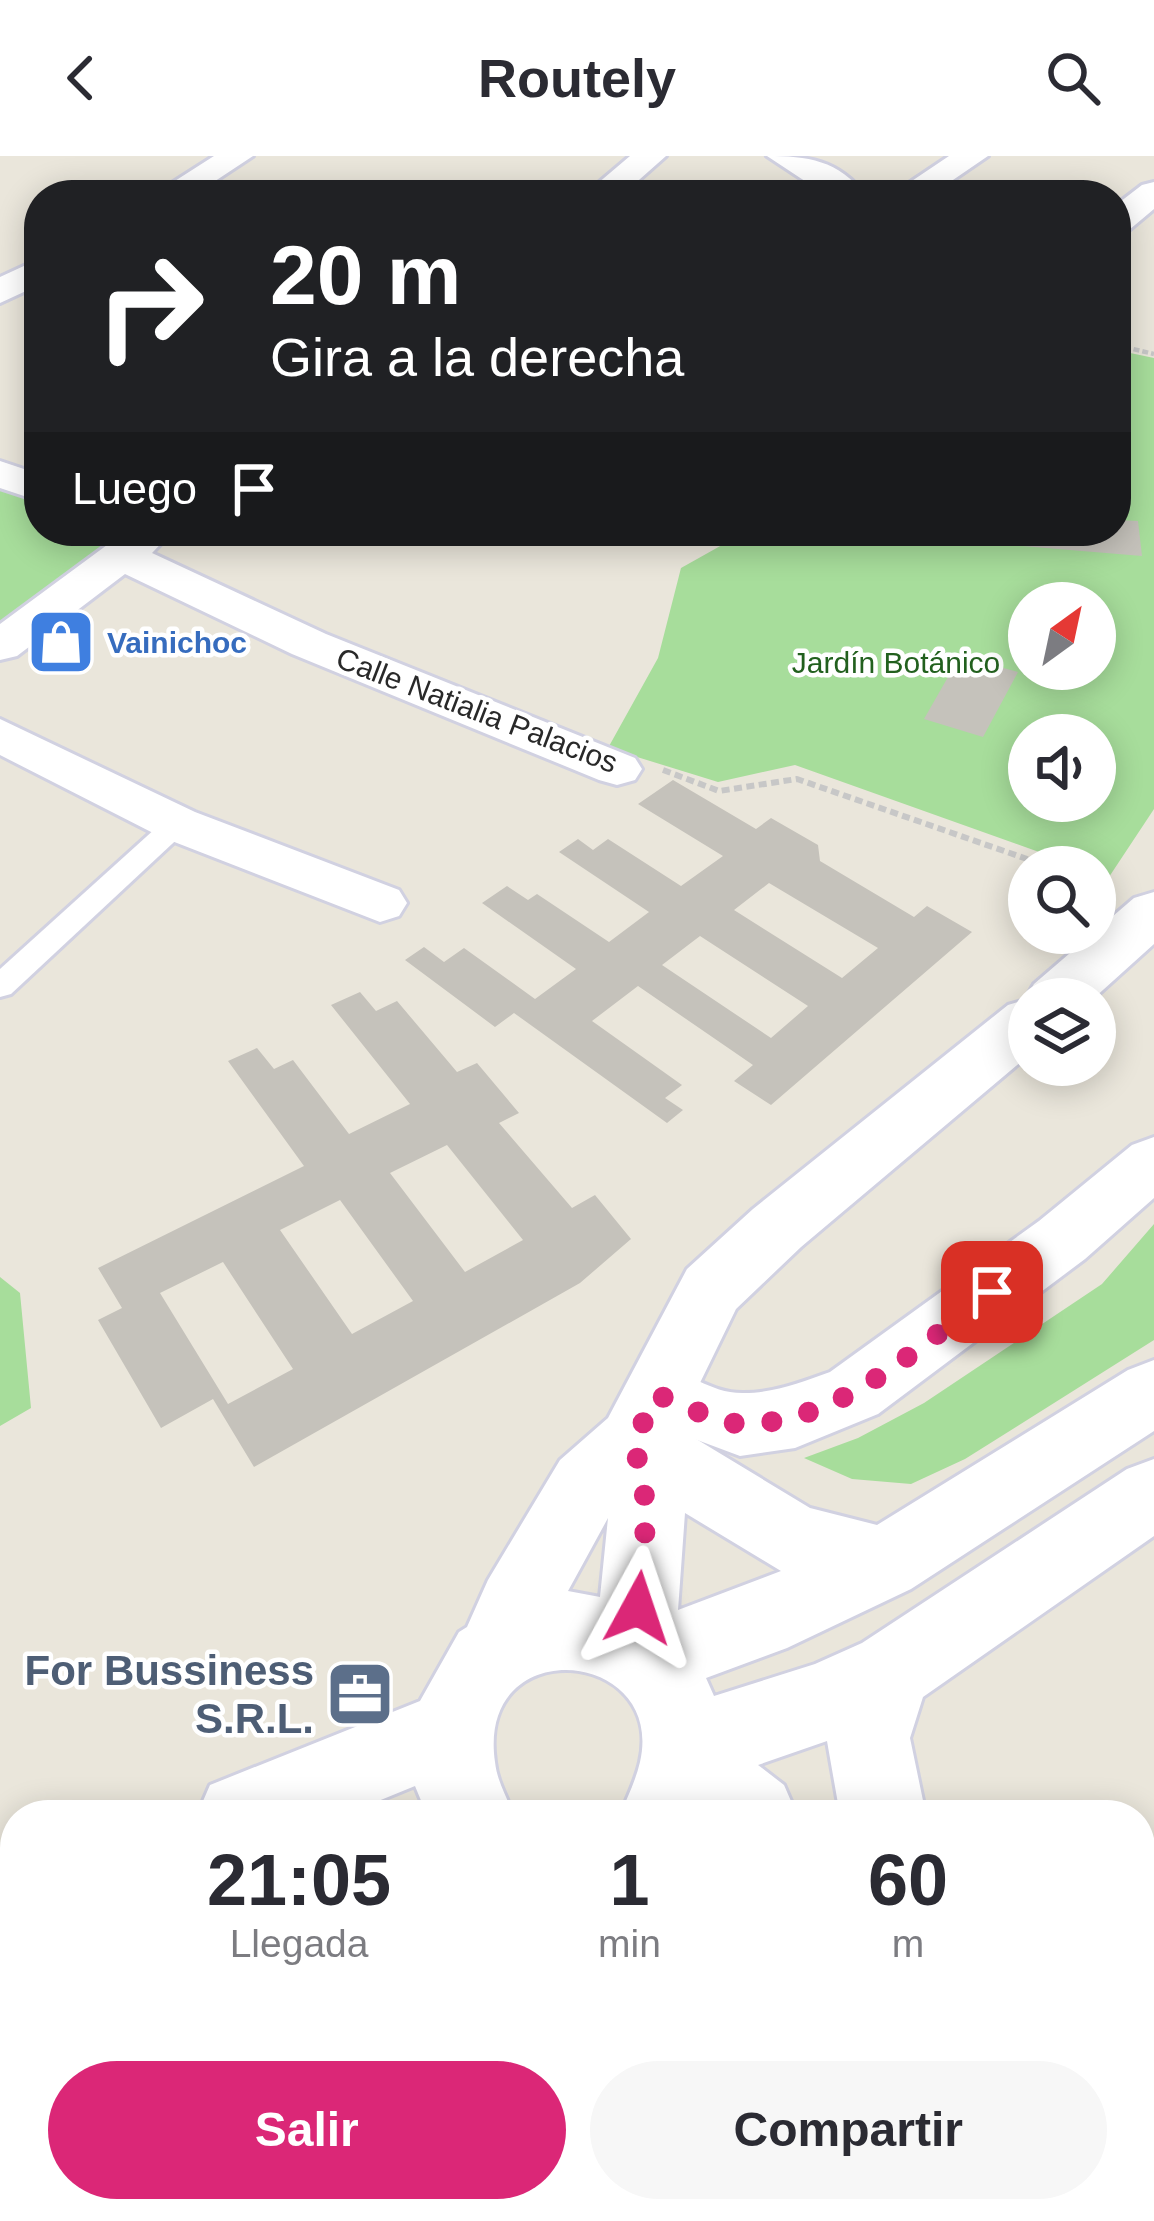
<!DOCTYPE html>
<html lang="es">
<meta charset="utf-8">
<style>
:root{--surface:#fff;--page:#f7f7f7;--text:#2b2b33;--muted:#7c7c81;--accent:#db2777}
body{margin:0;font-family:Helvetica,sans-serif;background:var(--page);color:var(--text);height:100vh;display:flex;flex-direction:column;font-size:45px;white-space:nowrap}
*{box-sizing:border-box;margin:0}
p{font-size:39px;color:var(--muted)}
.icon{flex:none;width:66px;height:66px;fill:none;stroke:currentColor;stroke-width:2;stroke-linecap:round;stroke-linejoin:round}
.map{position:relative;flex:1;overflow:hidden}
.drawer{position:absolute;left:0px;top:1644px;width:1155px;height:423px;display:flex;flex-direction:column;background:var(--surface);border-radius:48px 48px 0 0;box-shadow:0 6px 30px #0003}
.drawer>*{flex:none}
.top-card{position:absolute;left:24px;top:24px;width:1107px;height:366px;border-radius:48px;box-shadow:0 6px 30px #0003;background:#202124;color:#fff;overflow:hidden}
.needle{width:78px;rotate:33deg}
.buttons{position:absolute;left:1008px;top:426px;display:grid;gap:24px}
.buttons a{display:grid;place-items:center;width:108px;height:108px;border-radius:50%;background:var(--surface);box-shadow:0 6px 30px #0003;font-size:60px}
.pin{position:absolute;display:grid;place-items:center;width:102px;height:102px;color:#fff;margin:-51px;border-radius:24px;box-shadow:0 6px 18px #0006}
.me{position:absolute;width:132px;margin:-66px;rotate:5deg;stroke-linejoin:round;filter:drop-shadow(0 0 9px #0008)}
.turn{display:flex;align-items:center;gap:42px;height:252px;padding:0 48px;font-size:54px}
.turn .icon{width:156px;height:156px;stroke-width:2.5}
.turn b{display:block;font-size:84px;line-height:102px}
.then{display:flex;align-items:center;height:114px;padding:0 48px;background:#0003;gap:24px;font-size:45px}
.eta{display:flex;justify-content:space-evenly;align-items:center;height:204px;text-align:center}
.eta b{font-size:72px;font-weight:600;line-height:84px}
.cta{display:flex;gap:24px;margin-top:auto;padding:24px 48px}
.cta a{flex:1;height:138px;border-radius:72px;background:var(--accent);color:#fff;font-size:48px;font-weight:600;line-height:138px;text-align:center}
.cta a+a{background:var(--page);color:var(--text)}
header{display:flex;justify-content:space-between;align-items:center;height:156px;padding:0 48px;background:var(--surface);font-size:54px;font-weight:600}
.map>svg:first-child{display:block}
.green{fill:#a7dd9b;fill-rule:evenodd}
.building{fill:#c5c2bb;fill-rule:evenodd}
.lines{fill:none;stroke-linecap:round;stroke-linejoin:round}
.lane-casing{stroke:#d1d1e1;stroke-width:6}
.street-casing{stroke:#d1d1e1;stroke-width:6}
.secondary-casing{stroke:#d1d1e1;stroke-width:6}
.path-far2{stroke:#c7c7c7;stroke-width:4.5;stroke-dasharray:6 3;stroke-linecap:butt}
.path-far1{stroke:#c7c7c7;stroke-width:6;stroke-dasharray:8 4.5;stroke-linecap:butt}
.path{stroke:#c7c7c7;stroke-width:10;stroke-dasharray:12 8;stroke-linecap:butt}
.lane{fill:#fff;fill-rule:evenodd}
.street{fill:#fff;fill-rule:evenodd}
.secondary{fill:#fff;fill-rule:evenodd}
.route{stroke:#db2777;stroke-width:21;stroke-dasharray:0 37.8}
.labels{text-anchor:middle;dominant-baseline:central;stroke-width:9;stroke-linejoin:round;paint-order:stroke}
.far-shop-label{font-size:30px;font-weight:bold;fill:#366cbe;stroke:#fff;text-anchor:start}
.far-park-label{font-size:30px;fill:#22601e;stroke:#fff}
.far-street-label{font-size:30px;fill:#292929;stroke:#fff}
.near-service-label{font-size:42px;font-weight:bold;fill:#4e5e75;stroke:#fff;text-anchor:end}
</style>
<header><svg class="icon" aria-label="back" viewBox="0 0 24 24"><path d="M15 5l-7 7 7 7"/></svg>Routely<svg class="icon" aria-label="search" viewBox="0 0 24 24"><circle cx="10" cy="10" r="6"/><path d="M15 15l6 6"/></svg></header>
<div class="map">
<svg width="1154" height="2065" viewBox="0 0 1154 2065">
<rect width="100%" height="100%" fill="#eae6db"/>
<!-- green -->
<path class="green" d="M1116,194L1154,202V653L1109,721L1095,716V711H1081L795,609L718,626L608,592L658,502L681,412L747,375H1116ZM1029,447H1095V513H1029ZM1029,579H1095V645H1029Z
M0,334L39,347V375L129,378L0,476Z
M1154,1068V1184L965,1303L911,1328L852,1323L804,1302L858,1282L924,1247L1102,1128Z
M0,1121L20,1137L31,1252L0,1270Z
M1140,1970L1154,1978V2065H772L768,2052H1140Z"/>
<!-- building -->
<path class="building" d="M1116,364L1138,365L1142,400L937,383L938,375H1116Z
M960,500L1018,516L983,581L924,563Z
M673,624L756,673L771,662L818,689L820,705L914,761L927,750L972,776L771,949L734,925L753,909L638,830L592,865L682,929L665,942L683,954L667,967L514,857L495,871L405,804L424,791L444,806L464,792L535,843L576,813L482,747L507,730L528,744L537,738L609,786L649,756L559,696L578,683L593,694L608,683L681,730L723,700L638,648ZM769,727L878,792L842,822L734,754ZM700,780L808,850L771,882L662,809Z
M360,836L376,855L397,845L457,916L477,907L519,957L499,967L572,1052L595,1039L631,1083L580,1127L254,1311L213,1243L161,1272L98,1164L122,1152L98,1112L304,1010L228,905L257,892L274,913L293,904L349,978L410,948L331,849ZM447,989L523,1084L465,1116L390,1017ZM340,1044L413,1145L352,1178L280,1074ZM223,1106L293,1213L228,1248L160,1137Z"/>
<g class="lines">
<defs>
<path id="lane" d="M177,659L191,668L187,674L11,838L0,841V813L167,662Z"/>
<path id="street" d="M214,0H253L194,39H153Z
M630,0H666L622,39H584Z
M949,0H988L931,39H891Z
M39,103V129L0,147V121Z
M0,305L39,318V345L0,332Z
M126,375H173L152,397L326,478L635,602L642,613L635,624L617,629L599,624L292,498L125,418L17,500L0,504V468Z
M0,563L195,656L399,734L407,747L399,760L380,766L159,680L0,599Z
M1154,981V1042L1085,1103L878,1258L795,1292L740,1300L633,1260L622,1239L633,1218C680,1200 701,1238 744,1237C774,1237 802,1226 830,1216L1039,1065L1132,989Z"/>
<path id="secondary" d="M767,0C807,0 839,4 865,39H826Z
M1154,26V53L1129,74L1116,77V49L1142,29Z
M1154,736V788L1093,843H1029V899L801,1091L736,1153L678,1272L810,1352L877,1369L1128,1214L1154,1204V1275L911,1433L787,1492L706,1522L714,1540L815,1508L862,1487L1127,1313L1154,1303V1380L923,1541L910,1582L926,1659H840L827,1585L758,1609L784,1629L797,1659H620C627,1642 636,1624 640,1606C666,1492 476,1475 495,1606C497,1625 507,1642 514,1659H427L415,1630L344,1659H197L210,1629L420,1545L459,1476L467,1471L488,1424L560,1304L608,1262L687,1113L753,1053L1008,849L1025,844L1034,828L1134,742ZM685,1357L781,1415L678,1454ZM608,1362L600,1441L568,1435Z
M15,1699V1787L0,1792V1704Z
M15,1826V1918L0,1924V1832Z
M1140,1868L1154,1874V1971L1140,1965Z
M316,2052H414L419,2065H321Z"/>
</defs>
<!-- lane casing -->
<use href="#lane" class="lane-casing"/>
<!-- street casing -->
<use href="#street" class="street-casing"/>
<!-- secondary casing -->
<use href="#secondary" class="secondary-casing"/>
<!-- path-far2 -->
<path class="path-far2" d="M1116,189L1154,198"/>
<!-- path-far1 -->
<path class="path-far1" d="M663,614L719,635L797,623L1050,711"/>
<!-- path -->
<path class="path" d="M810,2052L822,2065"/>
<!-- lane -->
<use href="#lane" class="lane"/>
<!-- street -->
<use href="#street" class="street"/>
<!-- secondary -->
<use href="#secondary" class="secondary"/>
</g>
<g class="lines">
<!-- route -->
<path class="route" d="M638,1452L647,1353L634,1285L657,1239C683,1248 718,1268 744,1268C841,1267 919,1190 992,1136"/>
</g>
<!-- icons -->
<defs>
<symbol id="shop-square" viewBox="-11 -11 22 22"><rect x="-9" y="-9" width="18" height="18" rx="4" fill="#3f7fe0" stroke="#fff"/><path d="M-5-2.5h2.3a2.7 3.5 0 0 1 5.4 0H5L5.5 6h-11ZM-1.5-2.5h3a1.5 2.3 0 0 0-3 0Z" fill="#fff"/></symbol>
<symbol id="office-square" viewBox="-11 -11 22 22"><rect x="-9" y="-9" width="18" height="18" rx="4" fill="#5c6f8a" stroke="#fff"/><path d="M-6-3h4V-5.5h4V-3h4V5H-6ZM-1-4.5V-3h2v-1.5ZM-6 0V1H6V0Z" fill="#fff"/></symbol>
</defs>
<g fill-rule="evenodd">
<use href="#shop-square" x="23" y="448" width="76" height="76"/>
<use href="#office-square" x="322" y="1500" width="76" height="76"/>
</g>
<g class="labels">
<!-- far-shop labels -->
<g class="far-shop-label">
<text x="107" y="486">Vainichoc</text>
</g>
<!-- far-park labels -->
<g class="far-park-label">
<text x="896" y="506">Jardín Botánico</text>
</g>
<!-- far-street labels -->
<g class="far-street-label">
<text transform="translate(477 554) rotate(21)">Calle Natialia Palacios</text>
</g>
<!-- near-service labels -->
<g class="near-service-label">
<text x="314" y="1514">For Bussiness<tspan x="314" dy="48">S.R.L.</tspan></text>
</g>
</g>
</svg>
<div class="buttons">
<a><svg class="needle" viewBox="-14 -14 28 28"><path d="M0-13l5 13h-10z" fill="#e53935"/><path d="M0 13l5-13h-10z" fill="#7c7c81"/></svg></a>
<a><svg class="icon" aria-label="sound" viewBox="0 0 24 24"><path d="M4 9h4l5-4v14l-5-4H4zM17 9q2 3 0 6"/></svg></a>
<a><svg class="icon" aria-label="search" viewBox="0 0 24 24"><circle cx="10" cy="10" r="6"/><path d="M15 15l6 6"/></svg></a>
<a><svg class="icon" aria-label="layers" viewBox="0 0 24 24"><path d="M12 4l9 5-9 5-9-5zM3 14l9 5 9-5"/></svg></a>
</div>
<div class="pin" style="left:992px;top:1136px;background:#d93025"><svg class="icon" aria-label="arrive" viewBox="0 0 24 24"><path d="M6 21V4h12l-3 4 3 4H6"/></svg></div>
<svg class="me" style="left:638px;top:1452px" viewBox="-20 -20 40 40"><path d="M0-17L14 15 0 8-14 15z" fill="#db2777" stroke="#fff" stroke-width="4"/></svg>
<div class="top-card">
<div class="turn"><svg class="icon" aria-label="right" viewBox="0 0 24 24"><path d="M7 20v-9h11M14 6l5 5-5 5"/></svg><div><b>20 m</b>Gira a la derecha</div></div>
<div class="then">Luego<svg class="icon" aria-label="arrive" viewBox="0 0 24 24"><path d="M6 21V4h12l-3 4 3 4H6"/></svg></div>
</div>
<section class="drawer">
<div class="eta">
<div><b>21:05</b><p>Llegada</p></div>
<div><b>1</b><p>min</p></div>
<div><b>60</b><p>m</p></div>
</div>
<div class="cta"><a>Salir</a><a>Compartir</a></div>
</section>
</div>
